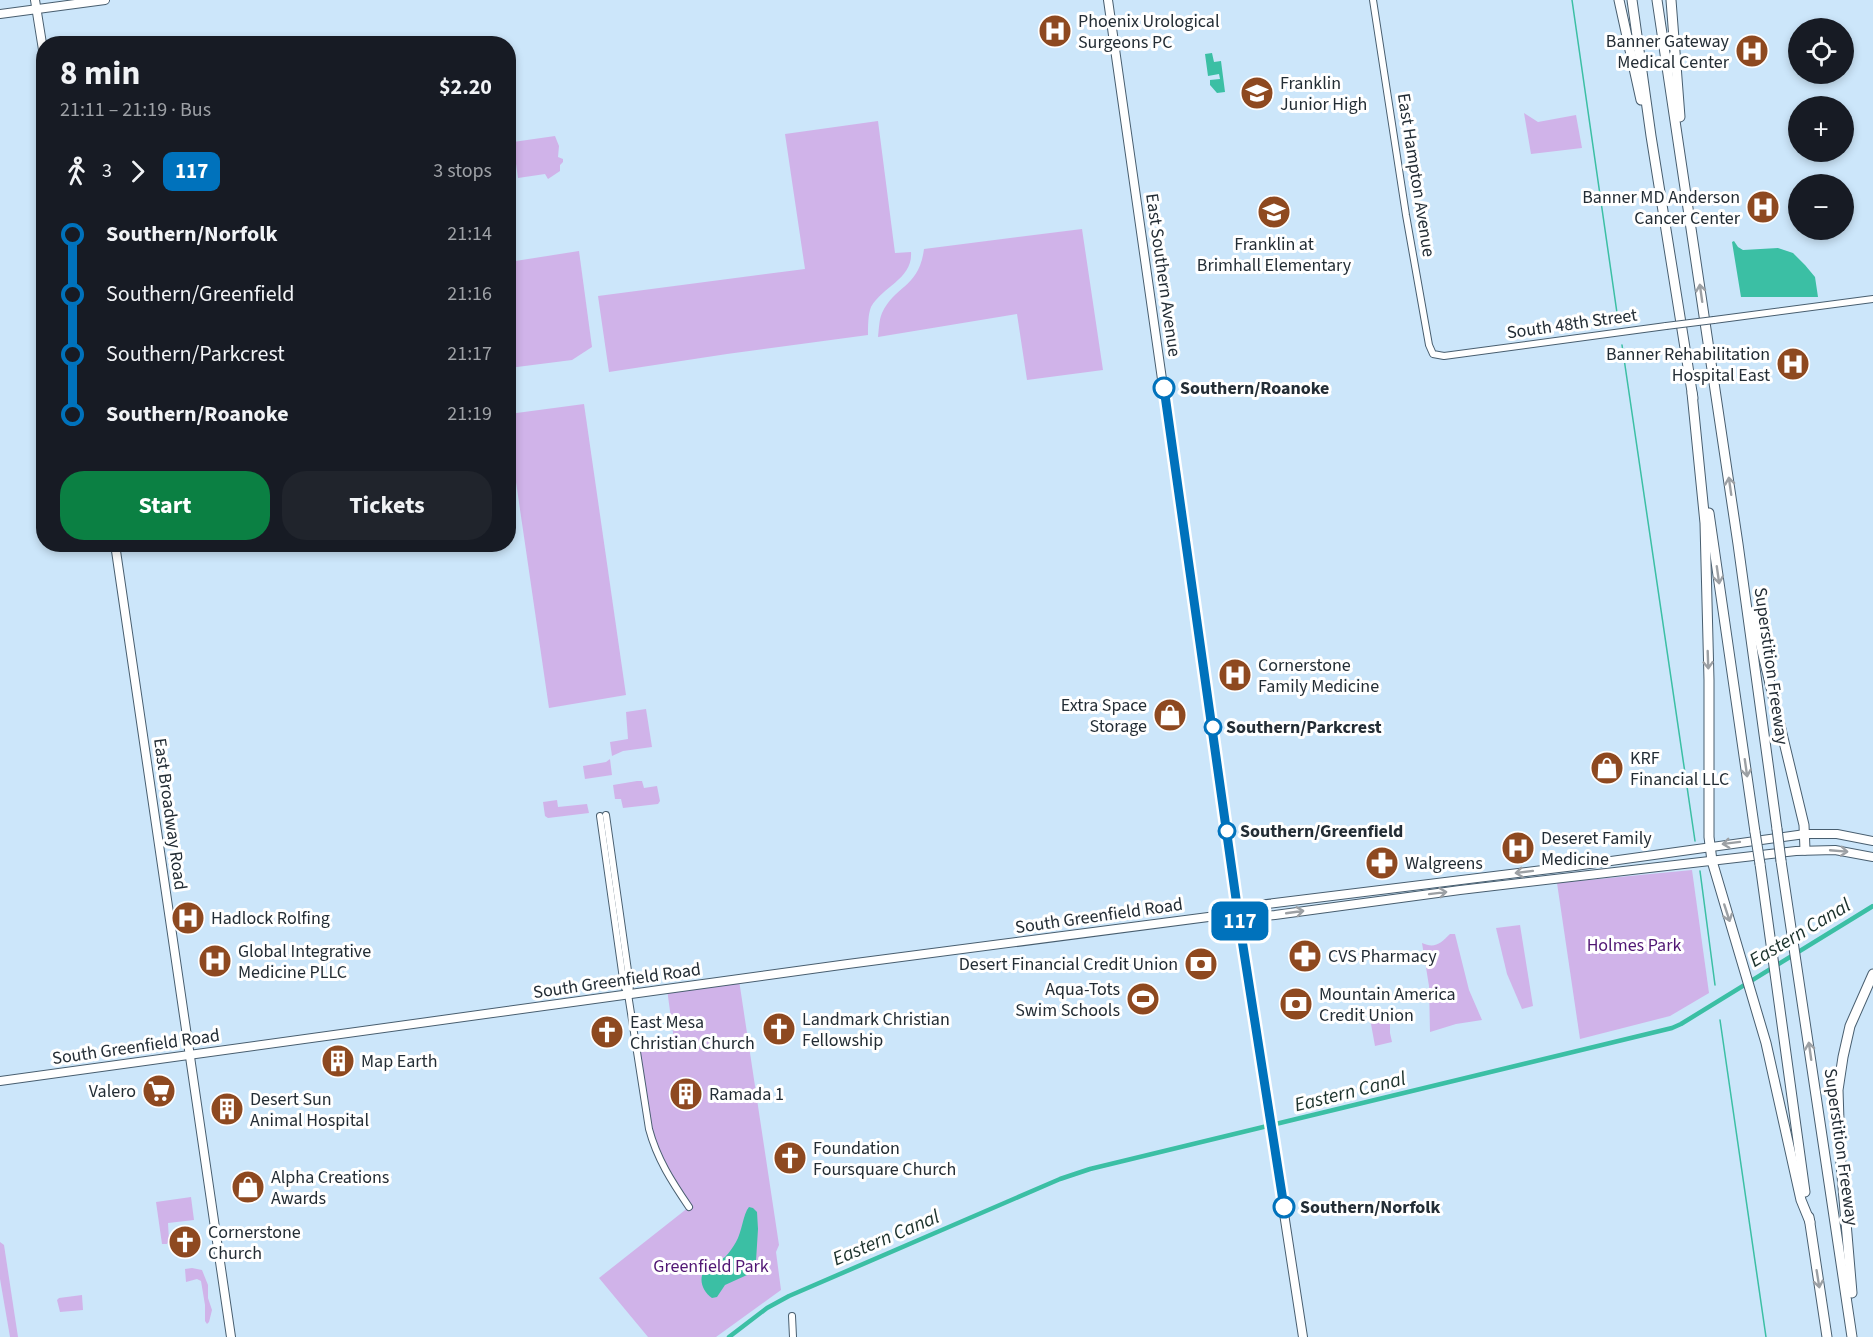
<!DOCTYPE html>
<meta charset="utf-8">
<style>
:root{--surface:#171b24;--page:#20242c;--text:#f1f3f6;--muted:#9ea1a6;--accent:#0b8043}
body{margin:0;font-family:"Source Sans 3",sans-serif;background:var(--page);color:var(--text);height:100vh;display:flex;flex-direction:column;font-size:22px;white-space:nowrap}
*{box-sizing:border-box;margin:0}
p{font-size:20px;color:var(--muted)}
.icon{flex:none;width:33px;height:33px;fill:none;stroke:currentColor;stroke-width:2;stroke-linecap:round;stroke-linejoin:round}
.map{position:relative;flex:1;overflow:hidden}
.drawer{position:absolute;left:36px;top:36px;width:480px;height:516px;display:flex;flex-direction:column;background:var(--surface);border-radius:24px;box-shadow:0 3px 9px #0003}
.drawer>*{flex:none}
.badge{padding:0 12px;border-radius:9px;font-size:21px;line-height:39px}
.buttons{position:absolute;left:1788px;top:18px;display:grid;gap:12px}
.buttons a{display:grid;place-items:center;width:66px;height:66px;border-radius:50%;background:var(--surface);box-shadow:0 3px 9px #0003;font-size:30px}
.map>.badge{position:absolute;translate:-50% -50%;box-shadow:0 0 0 3px #fff}
.legs{display:flex;align-items:center;gap:9px;height:66px;padding:0 24px;font-size:20px}
.legs p{margin-inline-start:auto}
.headline{display:flex;align-items:center;justify-content:space-between;height:102px;padding:0 24px}
h1{font-size:33px;font-weight:700;line-height:45px}
.button{display:flex;gap:12px;margin-top:auto;padding:12px 24px}
.button a{flex:1;height:69px;border-radius:24px;background:var(--accent);color:#fff;font-size:24px;font-weight:700;line-height:69px;text-align:center}
.button a+a{background:var(--page);color:var(--text)}
ul{padding:0 24px;list-style:none}
li{display:flex;align-items:center;gap:21px;height:60px;font-size:22px}
li i{display:grid;place-items:center;width:9px;height:100%;margin:0 8px;background:currentColor}
li i::after{content:'';width:15px;height:15px;margin:-8px;border:4px solid;border-radius:50%;background:var(--surface)}
li p{margin-inline-start:auto}
li:first-child i{background:linear-gradient(#0000 50%,currentColor 0)}
li:last-child i{background:linear-gradient(currentColor 50%,#0000 0)}
.map>svg:first-child{display:block}
.green{fill:#d0b3e9}
.water{fill:#3bbfa4}
.lines{fill:none;stroke-linecap:round;stroke-linejoin:round}
.stream{stroke:#3bbfa4;stroke-width:1.5}
.canal{stroke:#3bbfa4;stroke-width:4.5}
.minor-casing{stroke:#485e6f;stroke-width:8}
.major-casing{stroke:#485e6f;stroke-width:10}
.highway-casing{stroke:#485e6f;stroke-width:11}
.minor{stroke:#fff;stroke-width:6}
.major{stroke:#fff;stroke-width:8}
.highway{stroke:#fff;stroke-width:9}
.minor-bridge-casing{stroke:#485e6f;stroke-width:8;stroke-linecap:butt}
.highway-bridge-casing{stroke:#485e6f;stroke-width:11;stroke-linecap:butt}
.minor-bridge{stroke:#fff;stroke-width:6}
.highway-bridge{stroke:#fff;stroke-width:9}
.oneway{stroke:#9ca0a4}
.line-1-casing{stroke:#fff;stroke-width:14}
.line-1{stroke:#0072bc;stroke-width:9}
.stop-1-dot{fill:#fff;stroke:#0072bc;stroke-width:3}
.labels{text-anchor:middle;dominant-baseline:central;stroke-width:6;stroke-linejoin:round;paint-order:stroke}
.poi-label{font-size:18px;fill:#232d35;stroke:#fff;text-anchor:start}
.street-label{font-size:18px;fill:#232d35;stroke:#fff}
.stop-label{font-size:18px;font-weight:bold;fill:#232d35;stroke:#fff;text-anchor:start}
.park-label{font-size:18px;fill:#501673;stroke:#fff}
.water-label{font-size:20px;font-style:italic;fill:#1c322c;stroke:#fff}
</style>
<div class="map">
<svg width="1873" height="1337" viewBox="0 0 1873 1337">
<rect width="100%" height="100%" fill="#cce6fa"/>
<!-- green -->
<g class="green">
<polygon points="1524,113 1538,122 1576,115 1582,148 1531,154"/>
<path d="M878,121l17,132 16,-1c2,27 -28,34 -40,55 -3,7 -3,20 -3,28l-141,19 -118,18 -11,-76 207,-27 -20,-135z"/>
<polygon points="555,136 559,146 558,157 563,159 563,162 560,165 560,171 548,179 545,174 518,178 513,142"/>
<path d="M1082,229l21,141 -76,10 -10,-66 -139,23c1,-8 1,-17 4,-24 13,-28 37,-25 42,-64z"/>
<polygon points="579,251 592,347 572,360 509,368 509,262"/>
<polygon points="584,404 626,695 549,708 509,434 509,414"/>
<polygon points="646,709 652,747 623,751 612,756 610,742 628,739 626,712"/>
<polygon points="610,759 612,775 585,779 583,766 606,762"/>
<polygon points="637,781 642,781 644,788 657,786 660,801 658,804 623,808 621,799 615,799 613,785"/>
<polygon points="557,800 558,807 587,804 589,813 548,818 545,816 543,802"/>
<polygon points="1692,870 1709,993 1670,1016 1580,1039 1557,883"/>
<polygon points="1520,925 1533,1006 1522,1009 1507,974 1496,928"/>
<path d="M1450,934h5l14,56 13,30 -26,4 -26,8 -1,-46 -7,-43c13,6 19,0 28,-9z"/>
<polygon points="739,980 779,1245 776,1252 781,1290 716,1337 648,1337 599,1278 689,1207 654,1147 636,1046 674,1040 667,989"/>
<polygon points="1390,1010 1390,1033 1392,1042 1375,1046 1369,1013"/>
<polygon points="191,1197 194,1220 168,1223 169,1240 167,1244 162,1244 156,1202"/>
<polygon points="0,1242 4,1245 18,1337 10,1337 0,1279"/>
<polygon points="192,1268 202,1270 208,1285 208,1298 212,1310 209,1322 207,1324 205,1321 205,1305 201,1281 197,1279 186,1282 185,1269"/>
<polygon points="82,1295 83,1310 60,1312 57,1300 59,1298"/>
</g>
<!-- water -->
<g class="water">
<polygon points="1212,53 1214,62 1221,61 1225,92 1217,93 1210,85 1210,80 1220,79 1219,74 1208,76 1205,54"/>
<polygon points="1734,241 1738,247 1743,250 1778,248 1793,253 1805,265 1815,277 1818,297 1741,297 1732,242"/>
<path d="M749,1207l4,1 4,4 1,17 -2,32 -9,14 -22,10 -8,12 -5,1c-11,-8 -15,-22 -4,-32 5,-4 12,-5 17,-9 4,-4 8,-10 11,-15 6,-10 7,-28 13,-35z"/>
</g>
<g class="lines">
<!-- stream -->
<g class="stream">
<polyline points="1572,0 1618,320"/>
<polyline points="1622,345 1695,841"/>
<polyline points="1700,871 1715,985"/>
<polyline points="1720,1020 1766,1337"/>
</g>
<!-- canal -->
<polyline class="canal" points="729,1337 767,1308 789,1296 1060,1179 1090,1169 1672,1028 1681,1024 1873,906"/>
<!-- minor casing -->
<g class="minor-casing">
<g id="minor">
<polyline points="1373,0 1406,215 1429,345 1433,354 1444,356 1666,326"/>
<polyline points="1714,320 1873,299"/>
<polyline points="606,815 630,985 629,994"/>
<path d="M600,816l24,170 4,8 21,135c8,30 23,53 40,78"/>
<polyline points="792,1316 793,1337"/>
</g>
</g>
<!-- major casing -->
<g class="major-casing">
<g id="major">
<polyline points="35,0 44,56"/>
<polyline points="1108,0 1240,927 1303,1337"/>
<polyline points="0,14 105,0"/>
<polyline points="115,544 231,1337"/>
<polyline points="1239,913 1251,906 1575,866 1805,834 1837,834 1873,841"/>
<polyline points="0,1081 848,964 1239,913 1254,917 1275,915 1460,890 1796,851 1835,850 1873,857"/>
</g>
</g>
<!-- highway casing -->
<g class="highway-casing">
<g id="highway">
<polyline points="1619,0 1641,100"/>
<polyline points="1632,0 1651,136 1693,398"/>
<polyline points="1657,0 1738,544 1777,829"/>
<polyline points="1671,0 1680,117"/>
<polyline points="1692,393 1705,523 1709,680 1709,837 1712,861 1766,1043 1801,1200 1810,1222"/>
<polyline points="1709,513 1755,832"/>
<polyline points="1753,613 1804,825 1805,850"/>
<polyline points="1781,861 1852,1337"/>
<polyline points="1760,864 1805,1192"/>
<polyline points="1809,1217 1827,1337"/>
<polyline points="1852,1293 1840,1152 1838,1090 1843,1057 1850,1026 1873,974"/>
</g>
</g>
<!-- minor -->
<use href="#minor" class="minor"/>
<!-- major -->
<use href="#major" class="major"/>
<!-- highway -->
<use href="#highway" class="highway"/>
<!-- minor-bridge casing -->
<g class="minor-bridge-casing">
<polyline id="minor-bridge" points="1666,326 1714,320"/>
</g>
<!-- highway-bridge casing -->
<g class="highway-bridge-casing">
<g id="highway-bridge">
<polyline points="1777,829 1781,861"/>
<polyline points="1755,832 1760,864"/>
</g>
</g>
<!-- minor-bridge -->
<use href="#minor-bridge" class="minor-bridge"/>
<!-- highway-bridge -->
<use href="#highway-bridge" class="highway-bridge"/>
</g>
<!-- one-way arrows -->
<defs><path id="oneway-shaft" d="M-6 0H5M1.5-3L5.5 0L1.5 3" fill="none" stroke-width="1.6" stroke-linecap="round" stroke-linejoin="round" transform="scale(1.5)"/></defs>
<g class="oneway">
<use href="#oneway-shaft" transform="translate(1701 293) rotate(-98)"/>
<use href="#oneway-shaft" transform="translate(1730 486) rotate(-98)"/>
<use href="#oneway-shaft" transform="translate(1718 575) rotate(82)"/>
<use href="#oneway-shaft" transform="translate(1708 660) rotate(88)"/>
<use href="#oneway-shaft" transform="translate(1746 768) rotate(82)"/>
<use href="#oneway-shaft" transform="translate(1731 843) rotate(173)"/>
<use href="#oneway-shaft" transform="translate(1839 851) rotate(5)"/>
<use href="#oneway-shaft" transform="translate(1524 872) rotate(173)"/>
<use href="#oneway-shaft" transform="translate(1438 893) rotate(-7)"/>
<use href="#oneway-shaft" transform="translate(1295 912) rotate(-8)"/>
<use href="#oneway-shaft" transform="translate(1727 913) rotate(72)"/>
<use href="#oneway-shaft" transform="translate(1810 1051) rotate(-98)"/>
<use href="#oneway-shaft" transform="translate(1818 1279) rotate(81)"/>
</g>
<g class="lines">
<!-- line-1 casing -->
<g class="line-1-casing">
<polyline id="line-1" points="1164,388 1240,927 1284,1207"/>
</g>
<!-- line-1 -->
<use href="#line-1" class="line-1"/>
</g>
<!-- icons -->
<defs>
<g id="hospital-disc" transform="scale(1.725)"><circle r="9.5" fill="#8e4920" stroke="#fff"/><path d="M-5-5h3v3.5h4V-5h3V5h-3V1.5h-4V5h-3Z" fill="#fff"/></g>
<g id="school-disc" transform="scale(1.725)"><circle r="9.5" fill="#8e4920" stroke="#fff"/><path d="M0-5L7-2L0 1L-7-2ZM-4 1L0 2.5L4 1V4Q0 6-4 4Z" fill="#fff"/></g>
<g id="shop-disc" transform="scale(1.725)"><circle r="9.5" fill="#8e4920" stroke="#fff"/><path d="M-5-2.5h2.3a2.7 3.5 0 0 1 5.4 0H5L5.5 6h-11ZM-1.5-2.5h3a1.5 2.3 0 0 0-3 0Z" fill="#fff"/></g>
<g id="pharmacy-disc" transform="scale(1.725)"><circle r="9.5" fill="#8e4920" stroke="#fff"/><path d="M-2-6h4v4h4v4h-4v4h-4v-4h-4v-4h4Z" fill="#fff"/></g>
<g id="bank-disc" transform="scale(1.725)"><circle r="9.5" fill="#8e4920" stroke="#fff"/><path d="M-6-4H6V4H-6ZM0-2.3a2.3 2.3 0 1 0 0 4.6a2.3 2.3 0 1 0 0-4.6Z" fill="#fff"/></g>
<g id="stadium-disc" transform="scale(1.725)"><circle r="9.5" fill="#8e4920" stroke="#fff"/><path d="M0-5a6.5 5 0 1 0 0 10a6.5 5 0 1 0 0-10ZM-3.5-1.8h7v3.6h-7Z" fill="#fff"/></g>
<g id="church-disc" transform="scale(1.725)"><circle r="9.5" fill="#8e4920" stroke="#fff"/><path d="M-1.2-6h2.4v3.5h3.3v2.4h-3.3V6h-2.4V-.1h-3.3v-2.4h3.3Z" fill="#fff"/></g>
<g id="building-disc" transform="scale(1.725)"><circle r="9.5" fill="#8e4920" stroke="#fff"/><path d="M-4-6H4V6H1V3H-1V6H-4ZM-2.5-4.3h1.7v1.8h-1.7ZM.8-4.3h1.7v1.8H.8ZM-2.5-1h1.7V.8h-1.7ZM.8-1h1.7V.8H.8Z" fill="#fff"/></g>
<g id="supermarket-disc" transform="scale(1.725)"><circle r="9.5" fill="#8e4920" stroke="#fff"/><path d="M-6-5.5h2.5l.6 2H6L4.5 2H-2.5L-4.4-4H-6ZM-1.5 3.2a1.3 1.3 0 1 0 .1 0ZM3 3.2a1.3 1.3 0 1 0 .1 0Z" fill="#fff"/></g>
</defs>
<g fill-rule="evenodd">
<use href="#hospital-disc" x="1055" y="31"/>
<use href="#hospital-disc" x="1752" y="51"/>
<use href="#school-disc" x="1257" y="93"/>
<use href="#hospital-disc" x="1763" y="207"/>
<use href="#school-disc" x="1274" y="212"/>
<use href="#hospital-disc" x="1793" y="364"/>
<use href="#hospital-disc" x="1235" y="675"/>
<use href="#shop-disc" x="1170" y="715"/>
<use href="#shop-disc" x="1607" y="768"/>
<use href="#hospital-disc" x="1518" y="848"/>
<use href="#pharmacy-disc" x="1382" y="863"/>
<use href="#hospital-disc" x="188" y="918"/>
<use href="#pharmacy-disc" x="1305" y="956"/>
<use href="#hospital-disc" x="215" y="961"/>
<use href="#bank-disc" x="1201" y="964"/>
<use href="#stadium-disc" x="1143" y="999"/>
<use href="#bank-disc" x="1296" y="1004"/>
<use href="#church-disc" x="779" y="1029"/>
<use href="#church-disc" x="607" y="1032"/>
<use href="#building-disc" x="338" y="1061"/>
<use href="#supermarket-disc" x="159" y="1091"/>
<use href="#building-disc" x="686" y="1094"/>
<use href="#building-disc" x="227" y="1109"/>
<use href="#church-disc" x="790" y="1158"/>
<use href="#shop-disc" x="248" y="1187"/>
<use href="#church-disc" x="185" y="1242"/>
</g>
<!-- markers -->
<g class="stop-1-dot">
<circle cx="1164" cy="388" r="10"/>
<circle cx="1213" cy="727" r="8"/>
<circle cx="1227" cy="831" r="8"/>
<circle cx="1284" cy="1207" r="10"/>
</g>
<g class="labels">
<!-- poi labels -->
<g class="poi-label">
<text x="1078" y="21">Phoenix Urological<tspan x="1078" dy="21">Surgeons PC</tspan></text>
<text x="1729" y="41" text-anchor="end">Banner Gateway<tspan x="1729" dy="21">Medical Center</tspan></text>
<text x="1280" y="83">Franklin<tspan x="1280" dy="21">Junior High</tspan></text>
<text x="1740" y="197" text-anchor="end">Banner MD Anderson<tspan x="1740" dy="21">Cancer Center</tspan></text>
<text x="1274" y="244" text-anchor="middle">Franklin at<tspan x="1274" dy="21">Brimhall Elementary</tspan></text>
<text x="1770" y="354" text-anchor="end">Banner Rehabilitation<tspan x="1770" dy="21">Hospital East</tspan></text>
<text x="1258" y="665">Cornerstone<tspan x="1258" dy="21">Family Medicine</tspan></text>
<text x="1147" y="705" text-anchor="end">Extra Space<tspan x="1147" dy="21">Storage</tspan></text>
<text x="1630" y="758">KRF<tspan x="1630" dy="21">Financial LLC</tspan></text>
<text x="1541" y="838">Deseret Family<tspan x="1541" dy="21">Medicine</tspan></text>
<text x="1405" y="863">Walgreens</text>
<text x="211" y="918">Hadlock Rolfing</text>
<text x="238" y="951">Global Integrative<tspan x="238" dy="21">Medicine PLLC</tspan></text>
<text x="1328" y="956">CVS Pharmacy</text>
<text x="1178" y="964" text-anchor="end">Desert Financial Credit Union</text>
<text x="1120" y="989" text-anchor="end">Aqua-Tots<tspan x="1120" dy="21">Swim Schools</tspan></text>
<text x="1319" y="994">Mountain America<tspan x="1319" dy="21">Credit Union</tspan></text>
<text x="802" y="1019">Landmark Christian<tspan x="802" dy="21">Fellowship</tspan></text>
<text x="630" y="1022">East Mesa<tspan x="630" dy="21">Christian Church</tspan></text>
<text x="361" y="1061">Map Earth</text>
<text x="136" y="1091" text-anchor="end">Valero</text>
<text x="709" y="1094">Ramada 1</text>
<text x="250" y="1099">Desert Sun<tspan x="250" dy="21">Animal Hospital</tspan></text>
<text x="813" y="1148">Foundation<tspan x="813" dy="21">Foursquare Church</tspan></text>
<text x="271" y="1177">Alpha Creations<tspan x="271" dy="21">Awards</tspan></text>
<text x="208" y="1232">Cornerstone<tspan x="208" dy="21">Church</tspan></text>
</g>
<!-- street labels -->
<g class="street-label">
<text transform="translate(1416 175) rotate(81)">East Hampton Avenue</text>
<text transform="translate(1163 275) rotate(82)">East Southern Avenue</text>
<text transform="translate(1572 324) rotate(-8)">South 48th Street</text>
<text transform="translate(1771 666) rotate(82)">Superstition Freeway</text>
<text transform="translate(170 814) rotate(82)">East Broadway Road</text>
<text transform="translate(1099 916) rotate(-8)">South Greenfield Road</text>
<text transform="translate(617 981) rotate(-8)">South Greenfield Road</text>
<text transform="translate(136 1047) rotate(-8)">South Greenfield Road</text>
<text transform="translate(1841 1147) rotate(82)">Superstition Freeway</text>
</g>
<!-- stop labels -->
<g class="stop-label">
<text x="1180" y="388">Southern/Roanoke</text>
<text x="1226" y="727">Southern/Parkcrest</text>
<text x="1240" y="831">Southern/Greenfield</text>
<text x="1300" y="1207">Southern/Norfolk</text>
</g>
<!-- park labels -->
<g class="park-label">
<text x="1634" y="945">Holmes Park</text>
<text x="711" y="1266">Greenfield Park</text>
</g>
<!-- water labels -->
<g class="water-label">
<text transform="translate(1800 933) rotate(-31)">Eastern Canal</text>
<text transform="translate(1350 1092) rotate(-14)">Eastern Canal</text>
<text transform="translate(886 1238) rotate(-23)">Eastern Canal</text>
</g>
</g>
</svg>
<div class="buttons">
<a><svg class="icon" aria-label="locate" viewBox="0 0 24 24"><circle cx="12" cy="12" r="6"/><path d="M12 2v4M12 18v4M2 12h4M18 12h4"/></svg></a>
<a>+</a>
<a>−</a>
</div>
<b class="badge" style="left:1240px;top:921px;background:#0072bc;color:#fff">117</b>
<section class="drawer">
<div class="headline"><div><h1>8 min</h1><p>21:11 – 21:19 · Bus</p></div><b>$2.20</b></div>
<div class="legs"><svg class="icon" aria-label="walk" viewBox="0 0 24 24"><circle cx="13" cy="4" r="2"/><path d="M13 8l-2 6 4 7M11 14l-3 7M7 12l3-4h3l4 4"/></svg>3<svg class="icon" aria-label="forward" viewBox="0 0 24 24"><path d="M9 5l7 7-7 7"/></svg><b class="badge" style="background:#0072bc;color:#fff">117</b><p>3 stops</p></div>
<ul>
<li><i style="color:#0072bc"></i><b>Southern/Norfolk</b><p>21:14</p></li>
<li><i style="color:#0072bc"></i><span>Southern/Greenfield</span><p>21:16</p></li>
<li><i style="color:#0072bc"></i><span>Southern/Parkcrest</span><p>21:17</p></li>
<li><i style="color:#0072bc"></i><b>Southern/Roanoke</b><p>21:19</p></li>
</ul>
<div class="button"><a>Start</a><a>Tickets</a></div>
</section>
</div>
